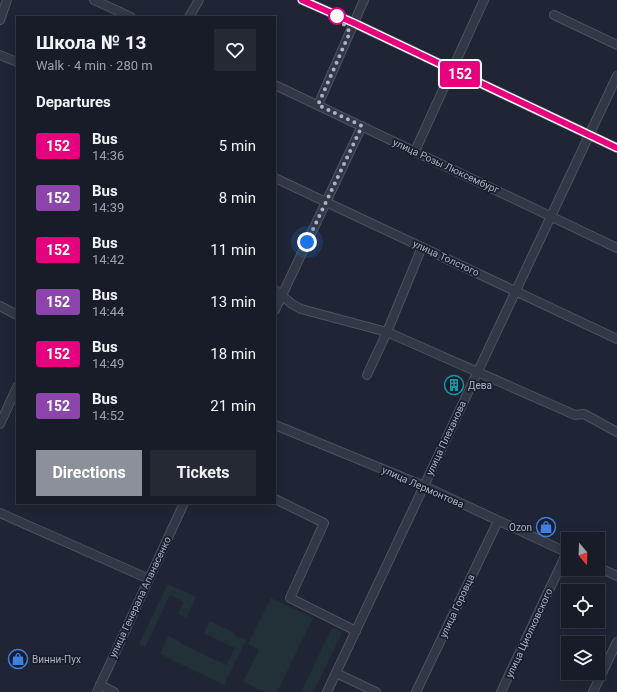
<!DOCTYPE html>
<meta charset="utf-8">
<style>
:root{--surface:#181c28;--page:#252934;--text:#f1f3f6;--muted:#9fa1a8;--line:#363a45;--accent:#8c9099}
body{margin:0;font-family:Roboto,sans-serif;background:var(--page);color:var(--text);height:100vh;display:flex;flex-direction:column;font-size:15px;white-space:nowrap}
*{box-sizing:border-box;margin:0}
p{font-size:13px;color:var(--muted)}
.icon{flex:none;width:22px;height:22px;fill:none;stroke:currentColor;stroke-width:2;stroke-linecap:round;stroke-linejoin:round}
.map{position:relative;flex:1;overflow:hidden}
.sheet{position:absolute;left:16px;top:16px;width:260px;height:488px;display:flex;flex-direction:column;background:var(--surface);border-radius:0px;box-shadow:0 2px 10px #0003,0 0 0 1px var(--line)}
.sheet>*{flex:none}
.badge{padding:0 8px;border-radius:3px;font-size:14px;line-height:26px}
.needle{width:26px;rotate:161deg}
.fabs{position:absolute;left:561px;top:532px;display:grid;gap:8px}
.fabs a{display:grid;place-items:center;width:44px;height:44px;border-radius:0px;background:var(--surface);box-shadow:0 2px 10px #0003,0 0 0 1px var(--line);font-size:20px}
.you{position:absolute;width:20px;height:20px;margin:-10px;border:3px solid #fff;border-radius:50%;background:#1a73e8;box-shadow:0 0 0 6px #1a73e833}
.map>.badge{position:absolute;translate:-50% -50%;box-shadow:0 0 0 2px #fff}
h2{padding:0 20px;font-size:15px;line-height:36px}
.round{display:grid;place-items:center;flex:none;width:42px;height:42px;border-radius:0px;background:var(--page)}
.head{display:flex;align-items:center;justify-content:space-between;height:68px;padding:0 20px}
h1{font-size:19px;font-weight:700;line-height:30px}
.button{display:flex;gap:8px;margin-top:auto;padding:8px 20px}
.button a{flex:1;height:46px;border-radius:0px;background:var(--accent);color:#fff;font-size:16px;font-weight:700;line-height:46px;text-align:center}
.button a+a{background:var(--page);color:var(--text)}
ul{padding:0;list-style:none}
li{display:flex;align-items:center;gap:12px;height:52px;padding:0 20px}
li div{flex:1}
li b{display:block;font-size:15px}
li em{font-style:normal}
li .badge{min-width:44px;font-weight:700;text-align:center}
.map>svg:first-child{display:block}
.green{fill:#223137}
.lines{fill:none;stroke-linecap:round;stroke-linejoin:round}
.minor-casing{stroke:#4e5262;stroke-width:10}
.minor{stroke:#333847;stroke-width:8}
.line-casing{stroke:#fff;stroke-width:9}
.line{stroke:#e6007e;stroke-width:6}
.walk{stroke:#adb2c4;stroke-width:4;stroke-dasharray:0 7.2}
.stop-dot{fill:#fff;stroke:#e6007e;stroke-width:2}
.labels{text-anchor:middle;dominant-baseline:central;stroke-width:3.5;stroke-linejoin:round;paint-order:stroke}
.street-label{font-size:10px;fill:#adb2c4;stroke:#191d2b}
.poi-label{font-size:10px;fill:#adb2c4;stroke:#191d2b;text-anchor:start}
</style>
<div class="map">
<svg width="617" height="692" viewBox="0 0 617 692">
<rect width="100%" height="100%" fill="#202536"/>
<!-- green -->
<g class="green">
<polygon points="168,584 196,597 186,618 178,614 184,602 170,595 145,647 139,644"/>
<polygon points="271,598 313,618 277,692 265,692 243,682 259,650 248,644"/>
<polygon points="210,621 234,633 234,635 246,640 224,685 160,654 168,636 181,642 180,643 226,665 235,648 204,633"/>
<polygon points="332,628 342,633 313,692 301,692"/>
</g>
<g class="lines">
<!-- minor casing -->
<g class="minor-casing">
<g id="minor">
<polyline points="94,0 131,17"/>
<polyline points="302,0 354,23 617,148"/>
<polyline points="554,15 617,45"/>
<polyline points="189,17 199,0"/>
<polyline points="0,20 7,0"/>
<polyline points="0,55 17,62"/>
<polyline points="275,85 617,248"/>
<polyline points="318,105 364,0"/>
<polyline points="415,151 484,0"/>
<polyline points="275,178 617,339"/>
<polyline points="275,290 292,304 301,309 387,332 575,415 584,414 617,432"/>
<polyline points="0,306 17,315"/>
<polyline points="275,310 362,126"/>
<polyline points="367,375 387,332 422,247"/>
<polyline points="0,424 17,387"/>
<polyline points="275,425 424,486 568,553"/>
<polyline points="275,499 324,523 290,598 356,631"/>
<polyline points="0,513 149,579"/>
<polyline points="598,567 617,576"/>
<polyline points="336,673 376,692"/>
<polyline points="100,685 114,692"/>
<polyline points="97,692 184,503"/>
<polyline points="327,692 617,76"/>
<polyline points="416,692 498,521"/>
<polyline points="501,692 567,552"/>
<polyline points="593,692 617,642"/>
</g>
</g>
<!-- minor -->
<use href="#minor" class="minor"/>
</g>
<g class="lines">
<!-- line casing -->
<g class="line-casing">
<polyline id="line" points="302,0 354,23 617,148"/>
</g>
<!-- line -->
<use href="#line" class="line"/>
<!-- walk -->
<polyline class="walk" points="307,242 362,126 318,105 350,32 337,16"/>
</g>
<!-- icons -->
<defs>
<g id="building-ring" transform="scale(1)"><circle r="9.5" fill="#191d2b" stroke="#0f9aa8" stroke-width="1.5"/><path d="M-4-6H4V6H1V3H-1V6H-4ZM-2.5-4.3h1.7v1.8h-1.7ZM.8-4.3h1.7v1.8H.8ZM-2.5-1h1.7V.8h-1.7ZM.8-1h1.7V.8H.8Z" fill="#0f9aa8"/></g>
<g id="shop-ring" transform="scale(1)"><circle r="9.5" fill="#191d2b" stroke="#3f7fe0" stroke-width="1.5"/><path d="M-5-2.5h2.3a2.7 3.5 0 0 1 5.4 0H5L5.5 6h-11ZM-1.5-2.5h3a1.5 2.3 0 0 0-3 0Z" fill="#3f7fe0"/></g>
</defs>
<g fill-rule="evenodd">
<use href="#building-ring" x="454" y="385"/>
<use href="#shop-ring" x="546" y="527"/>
<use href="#shop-ring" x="18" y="659"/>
</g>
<!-- markers -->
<circle class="stop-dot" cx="337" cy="16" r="8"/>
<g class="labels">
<!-- street labels -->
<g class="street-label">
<text transform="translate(446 166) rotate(25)">улица Розы Люксембург</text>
<text transform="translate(446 258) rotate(25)">улица Толстого</text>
<text transform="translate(446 438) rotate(-65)">улица Плеханова</text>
<text transform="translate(423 487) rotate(24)">улица Лермонтова</text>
<text transform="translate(140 597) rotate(-65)">улица Генерала Апанасенко</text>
<text transform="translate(457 606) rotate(-65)">улица Горовца</text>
<text transform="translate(529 633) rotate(-65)">улица Циолковского</text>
</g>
<!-- poi labels -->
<g class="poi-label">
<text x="468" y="385">Дева</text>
<text x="532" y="527" text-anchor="end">Ozon</text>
<text x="32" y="659">Винни-Пух</text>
</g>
</g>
</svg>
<div class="fabs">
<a><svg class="needle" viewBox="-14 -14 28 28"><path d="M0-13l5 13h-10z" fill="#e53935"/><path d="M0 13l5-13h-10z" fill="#9fa1a8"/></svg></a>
<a><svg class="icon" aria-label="locate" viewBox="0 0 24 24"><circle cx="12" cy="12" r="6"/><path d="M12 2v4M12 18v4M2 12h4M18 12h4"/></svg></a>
<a><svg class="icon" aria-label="layers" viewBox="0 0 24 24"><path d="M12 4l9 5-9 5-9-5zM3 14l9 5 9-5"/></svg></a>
</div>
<div class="you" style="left:307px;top:242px"></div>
<b class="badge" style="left:460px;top:74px;background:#e6007e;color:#fff">152</b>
<section class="sheet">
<div class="head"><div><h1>Школа № 13</h1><p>Walk · 4 min · 280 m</p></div><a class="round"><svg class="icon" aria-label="heart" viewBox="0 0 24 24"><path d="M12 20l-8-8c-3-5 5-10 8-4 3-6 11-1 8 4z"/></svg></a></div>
<h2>Departures</h2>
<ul>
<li><span class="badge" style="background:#e6007e;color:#fff">152</span><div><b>Bus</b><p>14:36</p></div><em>5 min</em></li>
<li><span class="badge" style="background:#8e44ad;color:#fff">152</span><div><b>Bus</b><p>14:39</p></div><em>8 min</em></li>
<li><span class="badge" style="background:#e6007e;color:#fff">152</span><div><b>Bus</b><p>14:42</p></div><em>11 min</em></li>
<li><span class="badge" style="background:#8e44ad;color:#fff">152</span><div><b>Bus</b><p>14:44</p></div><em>13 min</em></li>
<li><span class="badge" style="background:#e6007e;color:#fff">152</span><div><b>Bus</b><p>14:49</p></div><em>18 min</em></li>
<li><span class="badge" style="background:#8e44ad;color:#fff">152</span><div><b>Bus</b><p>14:52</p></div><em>21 min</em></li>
</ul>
<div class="button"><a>Directions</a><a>Tickets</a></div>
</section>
</div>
